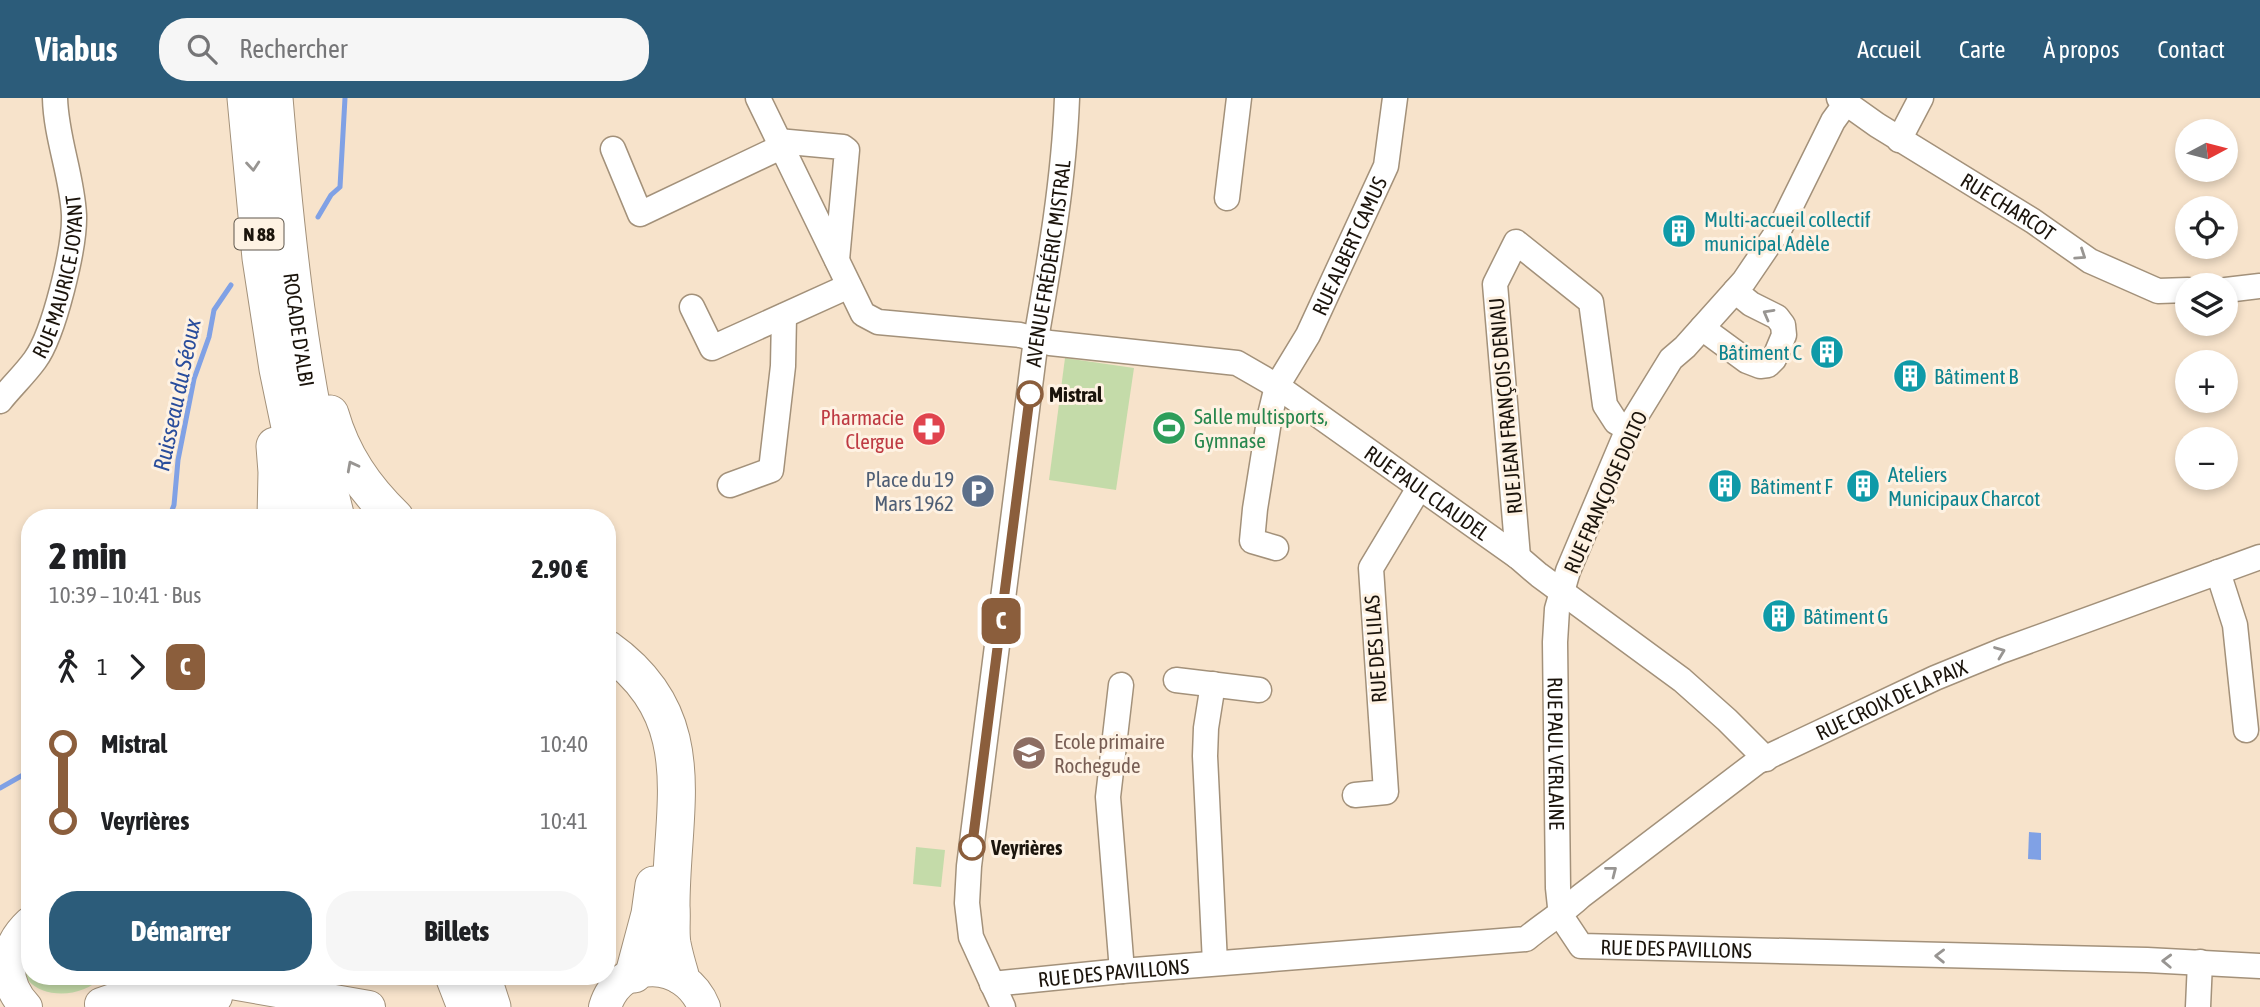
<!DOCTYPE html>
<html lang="fr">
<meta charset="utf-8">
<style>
:root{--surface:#fff;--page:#f6f6f6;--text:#202124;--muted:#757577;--accent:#2c5c7a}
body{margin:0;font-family:"Asap Condensed",sans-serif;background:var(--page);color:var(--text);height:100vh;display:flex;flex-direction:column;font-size:26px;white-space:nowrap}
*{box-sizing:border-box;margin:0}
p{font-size:23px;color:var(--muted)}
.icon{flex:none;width:38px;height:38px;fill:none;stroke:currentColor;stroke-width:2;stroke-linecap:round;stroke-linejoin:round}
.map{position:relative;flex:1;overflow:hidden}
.sheet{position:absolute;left:21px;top:411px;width:595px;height:476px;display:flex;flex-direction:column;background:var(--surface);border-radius:28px;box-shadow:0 4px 10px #0003}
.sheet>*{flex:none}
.badge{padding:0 14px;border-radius:10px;font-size:24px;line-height:46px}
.needle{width:46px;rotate:83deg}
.fabs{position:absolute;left:2175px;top:21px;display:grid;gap:14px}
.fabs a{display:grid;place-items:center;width:63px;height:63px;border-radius:50%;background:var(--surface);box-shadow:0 4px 10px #0003;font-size:35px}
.map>.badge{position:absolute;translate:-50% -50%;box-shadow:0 0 0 4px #fff}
.legs{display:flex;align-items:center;gap:10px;height:77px;padding:0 28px;font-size:23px}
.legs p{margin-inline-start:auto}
.overview{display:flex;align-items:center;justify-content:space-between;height:119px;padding:0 28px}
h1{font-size:38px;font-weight:800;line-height:52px}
.button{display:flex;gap:14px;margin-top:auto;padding:14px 28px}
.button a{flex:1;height:80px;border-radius:28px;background:var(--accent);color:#fff;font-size:28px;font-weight:800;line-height:80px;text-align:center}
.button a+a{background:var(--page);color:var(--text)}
ul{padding:0 28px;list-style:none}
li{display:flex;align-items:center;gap:24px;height:77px;font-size:26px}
li i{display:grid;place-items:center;width:10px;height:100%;margin:0 9px;background:currentColor}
li i::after{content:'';width:18px;height:18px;margin:-9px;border:5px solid;border-radius:50%;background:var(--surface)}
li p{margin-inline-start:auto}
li:first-child i{background:linear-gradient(#0000 50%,currentColor 0)}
li:last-child i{background:linear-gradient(currentColor 50%,#0000 0)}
header{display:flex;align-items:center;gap:42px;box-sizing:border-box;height:98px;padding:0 35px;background:var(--accent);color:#fff}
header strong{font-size:33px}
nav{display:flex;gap:38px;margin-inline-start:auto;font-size:24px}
.search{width:490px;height:63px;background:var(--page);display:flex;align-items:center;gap:18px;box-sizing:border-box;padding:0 24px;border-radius:28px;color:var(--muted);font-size:26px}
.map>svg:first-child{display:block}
.green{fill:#c4dba9}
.water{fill:#80a1e5}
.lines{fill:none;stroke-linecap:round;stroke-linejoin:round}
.stream{stroke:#80a1e5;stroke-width:5}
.minor-casing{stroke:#a3917a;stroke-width:27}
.major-casing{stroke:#a3917a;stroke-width:34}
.highway-casing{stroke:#a3917a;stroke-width:39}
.minor{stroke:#fff;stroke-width:24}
.major{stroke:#fff;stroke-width:32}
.highway{stroke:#fff;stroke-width:37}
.oneway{stroke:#989592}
.line-1-casing{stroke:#fff;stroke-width:16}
.line-1{stroke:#8b5e3c;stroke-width:10}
.stop-1-dot{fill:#fff;stroke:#8b5e3c;stroke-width:3.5}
.labels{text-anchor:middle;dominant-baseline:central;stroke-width:6;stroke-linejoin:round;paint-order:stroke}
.shield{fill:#fef2e3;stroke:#5f574c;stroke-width:2}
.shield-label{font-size:19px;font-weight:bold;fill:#1b140c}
.street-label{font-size:21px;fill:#1b140c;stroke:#fef2e3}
.culture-label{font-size:21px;fill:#0d838f;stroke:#fef2e3;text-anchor:start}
.stop-label{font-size:21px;font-weight:bold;fill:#1b140c;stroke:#fef2e3;text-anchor:start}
.leisure-label{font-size:21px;fill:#27864d;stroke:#fef2e3;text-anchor:start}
.health-label{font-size:21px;fill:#be3a42;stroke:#fef2e3;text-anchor:end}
.service-label{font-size:21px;fill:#4e5e75;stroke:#fef2e3;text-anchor:end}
.education-label{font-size:21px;fill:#785e54;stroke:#fef2e3;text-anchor:start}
.water-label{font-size:23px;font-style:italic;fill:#294d9c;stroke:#fef2e3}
</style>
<header>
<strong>Viabus</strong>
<div class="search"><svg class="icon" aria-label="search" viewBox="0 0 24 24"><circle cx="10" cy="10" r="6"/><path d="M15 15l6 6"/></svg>Rechercher</div>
<nav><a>Accueil</a><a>Carte</a><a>À propos</a><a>Contact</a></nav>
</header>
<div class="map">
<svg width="2260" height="909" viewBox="0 0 2260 909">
<rect width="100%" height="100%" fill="#f7e3cb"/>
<!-- green -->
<g class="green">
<polygon points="1065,260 1134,270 1116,392 1049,382"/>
<polygon points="916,749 945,752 941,789 913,786"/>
<path d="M30,845v33l71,1c-24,30 -101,19 -71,-34z"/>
</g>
<!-- water -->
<polygon class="water" points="2029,734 2041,735 2041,762 2028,761"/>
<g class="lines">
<!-- stream -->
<g class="stream">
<polyline points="318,119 331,97 340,89 345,0"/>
<polyline points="169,420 174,407 178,362 194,281 209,239 214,212 231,187"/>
<polyline points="0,690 30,673"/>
</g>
<!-- minor casing -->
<g class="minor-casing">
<g id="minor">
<path id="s1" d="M758,0l105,216 15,8 142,13 30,8 187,20 40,23 241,171 21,18 143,105 45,40 39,39"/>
<path id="s2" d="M1839,0l38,27 156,96 57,40 68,30 30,-1"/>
<path id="s3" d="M1846,5l-13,18 -53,107 -36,53 -59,66 -14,12 -43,70 -60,142 -11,38 -2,33 3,246 3,28 20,30 566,14 113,6"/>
<polyline points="1899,42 1921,0"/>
<polyline points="778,43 843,49 847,52 837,162"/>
<polyline points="613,51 640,116 781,49"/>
<polyline points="1227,100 1239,0"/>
<polyline points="2226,192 2260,188"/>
<polyline points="692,209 712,250 849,188"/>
<polyline points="1702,230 1747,263 1760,268 1768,267 1774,261 1784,237 1783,227 1777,219 1751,206 1735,193"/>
<path id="s4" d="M0,303c11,-14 25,-27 35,-41 19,-26 40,-113 39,-145 -2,-40 -18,-77 -19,-117"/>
<polyline points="730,387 771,372 783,268 784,218"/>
<path id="s5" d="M1276,450l-24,-7 3,-32 15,-94 7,-29 31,-51 78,-169 9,-68"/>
<polyline points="1518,459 1495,186 1516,144 1591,204 1605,307 1616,324 1628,331"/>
<polyline points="2218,474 2235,527 2246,632"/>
<polyline points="1176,582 1259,592"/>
<polyline points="1213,586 1206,630 1205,658 1215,865"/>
<polyline points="1121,587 1108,699 1122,873"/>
<polyline points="1355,697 1386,694 1371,470 1419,390"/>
<path id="s6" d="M992,886l130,-13 404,-32c19,-16 37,-26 55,-43l176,-134 178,-84 66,-27 259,-94"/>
<path id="s7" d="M1003,909l-32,-70 -4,-34 2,-37 67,-527c14,-80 28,-160 31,-241"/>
<polyline points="2198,909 2200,864"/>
</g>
</g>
<!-- major casing -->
<g class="major-casing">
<g id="major">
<polyline points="191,878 369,909"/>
<path d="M101,906c44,-16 69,-15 115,-7"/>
<path d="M26,909c-25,-26 -22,-60 4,-84"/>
<path d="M605,909c15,-50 80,-48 99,0"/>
</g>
</g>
<!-- highway casing -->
<g class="highway-casing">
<g id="highway">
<polyline points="246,0 261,160 278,271 309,420"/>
<path id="s8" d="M274,0c12,142 26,282 62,420"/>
<path d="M330,316c12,42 34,74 65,104"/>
<polyline points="275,348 277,374 276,420"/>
<path d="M607,551c97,69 64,157 64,257 1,12 -1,26 1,38 2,10 5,21 8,31"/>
<polyline points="634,876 650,816 654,787"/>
<polyline points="454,878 466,909"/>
<polyline points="482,878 492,909"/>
</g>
</g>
<!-- minor -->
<use href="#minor" class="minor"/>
<!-- major -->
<use href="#major" class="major"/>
<!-- highway -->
<use href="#highway" class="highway"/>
</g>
<!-- one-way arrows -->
<defs><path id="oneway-chevron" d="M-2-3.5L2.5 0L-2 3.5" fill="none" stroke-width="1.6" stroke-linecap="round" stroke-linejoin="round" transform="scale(1.75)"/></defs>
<g class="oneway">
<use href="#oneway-chevron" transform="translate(253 68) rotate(85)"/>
<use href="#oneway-chevron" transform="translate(2081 157) rotate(34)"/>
<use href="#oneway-chevron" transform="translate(1768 216) rotate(-151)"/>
<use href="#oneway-chevron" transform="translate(352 368) rotate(-118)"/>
<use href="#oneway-chevron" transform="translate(2000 554) rotate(-21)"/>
<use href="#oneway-chevron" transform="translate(1612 773) rotate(-38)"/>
<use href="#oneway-chevron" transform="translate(1940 858) rotate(-179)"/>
<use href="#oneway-chevron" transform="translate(2167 863) rotate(-178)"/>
</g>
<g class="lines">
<!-- line-1 casing -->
<g class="line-1-casing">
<polyline id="line-1" points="972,749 1030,296"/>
</g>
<!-- line-1 -->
<use href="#line-1" class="line-1"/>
</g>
<!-- icons -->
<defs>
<g id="building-disc" transform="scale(1.75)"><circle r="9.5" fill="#0f9aa8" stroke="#fef2e3"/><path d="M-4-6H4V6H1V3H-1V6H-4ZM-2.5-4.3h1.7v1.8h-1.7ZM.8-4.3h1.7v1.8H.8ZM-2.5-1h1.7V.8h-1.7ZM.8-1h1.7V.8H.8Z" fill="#fff"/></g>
<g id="stadium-disc" transform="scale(1.75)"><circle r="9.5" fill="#2e9e5b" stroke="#fef2e3"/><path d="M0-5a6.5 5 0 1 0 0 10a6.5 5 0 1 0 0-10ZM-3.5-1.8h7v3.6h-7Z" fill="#fff"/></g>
<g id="pharmacy-disc" transform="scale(1.75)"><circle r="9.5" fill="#e0444e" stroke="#fef2e3"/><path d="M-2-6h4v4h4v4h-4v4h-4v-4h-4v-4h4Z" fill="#fff"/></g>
<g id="parking-disc" transform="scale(1.75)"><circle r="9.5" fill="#5c6f8a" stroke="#fef2e3"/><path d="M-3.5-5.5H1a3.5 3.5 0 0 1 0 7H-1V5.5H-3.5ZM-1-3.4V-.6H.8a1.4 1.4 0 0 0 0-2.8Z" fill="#fff"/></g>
<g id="school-disc" transform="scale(1.75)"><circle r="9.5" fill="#8d6e63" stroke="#fef2e3"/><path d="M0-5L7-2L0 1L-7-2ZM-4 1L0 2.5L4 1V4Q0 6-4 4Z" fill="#fff"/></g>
</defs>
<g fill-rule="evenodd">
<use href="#building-disc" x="1679" y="133"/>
<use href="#building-disc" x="1827" y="254"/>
<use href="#building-disc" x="1910" y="278"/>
<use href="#stadium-disc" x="1169" y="330"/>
<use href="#pharmacy-disc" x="929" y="331"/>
<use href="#building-disc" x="1725" y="388"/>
<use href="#building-disc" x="1863" y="388"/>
<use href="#parking-disc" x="978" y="393"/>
<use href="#building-disc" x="1779" y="518"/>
<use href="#school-disc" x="1029" y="655"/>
</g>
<!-- markers -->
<g class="stop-1-dot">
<circle cx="1030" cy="296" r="12"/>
<circle cx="972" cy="749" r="12"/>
</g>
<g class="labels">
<!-- shield labels -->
<rect class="shield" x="234.5" y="120.5" width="49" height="31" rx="5"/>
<g class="shield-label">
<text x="259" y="136">N 88</text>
</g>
<!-- street labels -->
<g class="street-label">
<text stroke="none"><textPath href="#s2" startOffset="201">RUE CHARCOT</textPath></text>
<text stroke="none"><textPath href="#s5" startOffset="340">RUE ALBERT CAMUS</textPath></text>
<text stroke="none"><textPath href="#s7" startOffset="756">AVENUE FRÉDÉRIC MISTRAL</textPath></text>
<text stroke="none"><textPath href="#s4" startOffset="142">RUE MAURICE JOYANT</textPath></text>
<text stroke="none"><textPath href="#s8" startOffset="233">ROCADE D'ALBI</textPath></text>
<text transform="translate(1505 308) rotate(-95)">RUE JEAN FRANÇOIS DENIAU</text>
<text stroke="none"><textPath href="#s1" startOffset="849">RUE PAUL CLAUDEL</textPath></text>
<text transform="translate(1605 394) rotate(-66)">RUE FRANÇOISE DOLTO</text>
<text transform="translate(1375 551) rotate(-94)">RUE DES LILAS</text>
<text stroke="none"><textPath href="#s6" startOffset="975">RUE CROIX DE LA PAIX</textPath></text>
<text stroke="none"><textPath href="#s3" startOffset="733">RUE PAUL VERLAINE</textPath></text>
<text stroke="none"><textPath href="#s3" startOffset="1027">RUE DES PAVILLONS</textPath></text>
<text stroke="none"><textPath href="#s6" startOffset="122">RUE DES PAVILLONS</textPath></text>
</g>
<!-- culture labels -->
<g class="culture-label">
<text x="1704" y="121">Multi-accueil collectif<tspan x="1704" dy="24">municipal Adèle</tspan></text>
<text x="1802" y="254" text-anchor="end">Bâtiment C</text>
<text x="1934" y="278">Bâtiment B</text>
<text x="1888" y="376">Ateliers<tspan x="1888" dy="24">Municipaux Charcot</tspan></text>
<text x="1750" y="388">Bâtiment F</text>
<text x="1803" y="518">Bâtiment G</text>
</g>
<!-- stop labels -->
<g class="stop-label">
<text x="1049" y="296">Mistral</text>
<text x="991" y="749">Veyrières</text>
</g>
<!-- leisure labels -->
<g class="leisure-label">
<text x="1194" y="318">Salle multisports,<tspan x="1194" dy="24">Gymnase</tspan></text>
</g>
<!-- health labels -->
<g class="health-label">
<text x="904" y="319">Pharmacie<tspan x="904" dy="24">Clergue</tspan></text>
</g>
<!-- service labels -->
<g class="service-label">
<text x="954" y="381">Place du 19<tspan x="954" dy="24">Mars 1962</tspan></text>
</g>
<!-- education labels -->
<g class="education-label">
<text x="1054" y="643">Ecole primaire<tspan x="1054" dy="24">Rochegude</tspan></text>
</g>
<!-- water labels -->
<g class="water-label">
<text transform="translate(177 297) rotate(-78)">Ruisseau du Séoux</text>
</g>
</g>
</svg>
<div class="fabs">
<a><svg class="needle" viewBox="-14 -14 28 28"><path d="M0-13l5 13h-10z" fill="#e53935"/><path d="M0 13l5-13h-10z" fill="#757577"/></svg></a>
<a><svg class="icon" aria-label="locate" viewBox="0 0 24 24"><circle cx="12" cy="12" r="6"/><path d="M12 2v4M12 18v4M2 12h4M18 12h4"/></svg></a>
<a><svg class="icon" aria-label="layers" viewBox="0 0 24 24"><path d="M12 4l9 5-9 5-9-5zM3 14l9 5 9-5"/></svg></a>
<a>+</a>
<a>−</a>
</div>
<b class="badge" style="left:1001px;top:523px;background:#8b5e3c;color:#fff">C</b>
<section class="sheet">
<div class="overview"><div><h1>2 min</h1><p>10:39 – 10:41 · Bus</p></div><b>2.90 €</b></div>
<div class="legs"><svg class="icon" aria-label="walk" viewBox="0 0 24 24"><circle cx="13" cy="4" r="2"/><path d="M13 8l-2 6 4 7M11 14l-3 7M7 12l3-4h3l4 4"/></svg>1<svg class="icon" aria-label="forward" viewBox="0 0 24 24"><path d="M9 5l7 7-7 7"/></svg><b class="badge" style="background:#8b5e3c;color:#fff">C</b></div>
<ul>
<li><i style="color:#8b5e3c"></i><b>Mistral</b><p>10:40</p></li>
<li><i style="color:#8b5e3c"></i><b>Veyrières</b><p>10:41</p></li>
</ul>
<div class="button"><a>Démarrer</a><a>Billets</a></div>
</section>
</div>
